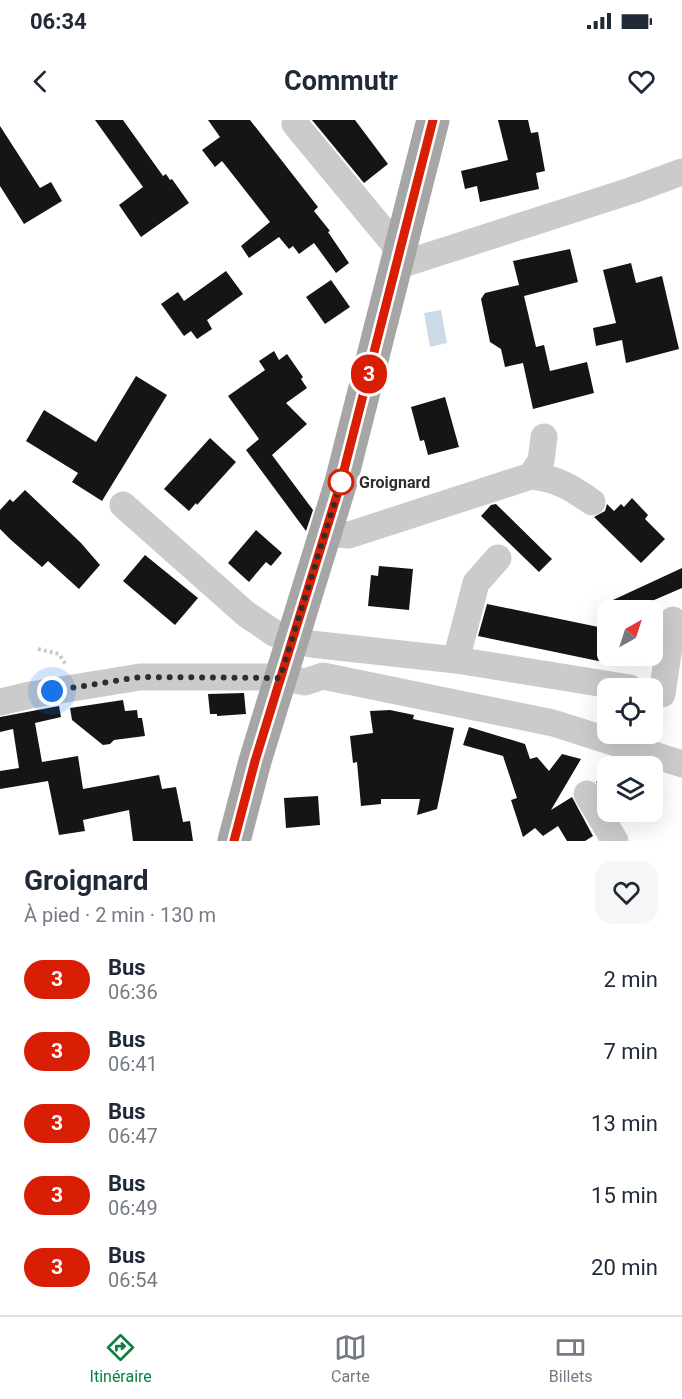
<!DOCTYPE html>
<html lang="fr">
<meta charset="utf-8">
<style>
:root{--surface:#fff;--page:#f6f6f7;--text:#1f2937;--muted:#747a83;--line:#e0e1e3;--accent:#0b8043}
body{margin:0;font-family:Roboto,sans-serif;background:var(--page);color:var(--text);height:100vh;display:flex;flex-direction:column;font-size:22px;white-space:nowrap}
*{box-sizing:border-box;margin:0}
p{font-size:20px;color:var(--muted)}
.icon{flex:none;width:33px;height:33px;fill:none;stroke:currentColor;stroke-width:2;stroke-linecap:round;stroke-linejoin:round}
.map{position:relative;height:721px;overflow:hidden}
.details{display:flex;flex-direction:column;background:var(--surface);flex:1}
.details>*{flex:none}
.badge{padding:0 12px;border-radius:20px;font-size:21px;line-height:39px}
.needle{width:39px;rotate:39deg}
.buttons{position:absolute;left:597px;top:480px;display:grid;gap:12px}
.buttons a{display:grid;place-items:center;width:66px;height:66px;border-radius:12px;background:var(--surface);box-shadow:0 6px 24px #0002;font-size:30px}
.you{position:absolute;width:30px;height:30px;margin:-15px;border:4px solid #fff;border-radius:50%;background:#1a73e8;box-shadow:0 0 0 9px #1a73e833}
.map>.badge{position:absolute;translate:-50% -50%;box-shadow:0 0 0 3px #fff}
.round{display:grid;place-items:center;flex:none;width:63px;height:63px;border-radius:18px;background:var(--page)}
.overview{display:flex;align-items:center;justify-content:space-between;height:102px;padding:0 24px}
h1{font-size:28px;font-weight:700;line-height:45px}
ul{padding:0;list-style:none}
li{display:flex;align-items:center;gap:18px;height:72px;padding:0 24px}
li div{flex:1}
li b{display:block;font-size:22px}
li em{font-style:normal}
li .badge{min-width:66px;font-weight:700;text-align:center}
.status{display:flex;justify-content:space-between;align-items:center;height:42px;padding:0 30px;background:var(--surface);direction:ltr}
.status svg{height:16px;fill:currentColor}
header{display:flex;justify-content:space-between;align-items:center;height:78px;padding:0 24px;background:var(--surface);font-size:27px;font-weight:700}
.tab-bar{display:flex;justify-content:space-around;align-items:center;height:84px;border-top:2px solid var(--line);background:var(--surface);font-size:16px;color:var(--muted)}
.tab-bar a{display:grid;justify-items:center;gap:3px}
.tab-bar .active{color:var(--accent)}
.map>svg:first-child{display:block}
.water{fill:#ccdae7}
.building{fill:#151515}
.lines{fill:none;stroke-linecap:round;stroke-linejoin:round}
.path{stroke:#cbcbcb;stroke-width:4;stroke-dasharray:3 3;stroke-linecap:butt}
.minor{stroke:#cbcbcb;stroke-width:27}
.major{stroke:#a6a6a6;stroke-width:33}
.line-casing{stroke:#fff;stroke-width:14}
.line{stroke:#d81e05;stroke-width:9}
.walk{stroke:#2e2e2e;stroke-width:6;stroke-dasharray:0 10.8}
.stop-dot{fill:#fff;stroke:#d81e05;stroke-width:3}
.labels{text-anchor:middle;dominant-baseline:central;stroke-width:6;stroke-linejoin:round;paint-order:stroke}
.stop-label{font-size:16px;font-weight:bold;fill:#2e2e2e;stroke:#fff;text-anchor:start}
</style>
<div class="status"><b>06:34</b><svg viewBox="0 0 49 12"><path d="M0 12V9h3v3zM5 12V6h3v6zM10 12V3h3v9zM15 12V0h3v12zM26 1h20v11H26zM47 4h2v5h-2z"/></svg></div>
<header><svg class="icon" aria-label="back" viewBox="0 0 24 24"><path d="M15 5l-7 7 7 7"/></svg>Commutr<svg class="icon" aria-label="heart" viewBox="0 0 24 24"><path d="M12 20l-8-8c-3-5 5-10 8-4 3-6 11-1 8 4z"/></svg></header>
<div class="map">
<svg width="682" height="721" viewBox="0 0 682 721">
<rect width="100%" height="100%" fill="#fff"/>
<!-- water -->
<polygon class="water" points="441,190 447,223 430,227 424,193"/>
<!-- building -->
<g class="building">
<polygon points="95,0 123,0 163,56 166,54 170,60 172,59 189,83 141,117 119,85 143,67"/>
<polygon points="208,0 250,0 318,87 314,91 330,111 328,112 349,143 336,153 314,123 299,134 293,126 289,129 279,117 249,138 241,126 270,102 222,41 215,47 202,30 220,17"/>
<polygon points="312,0 355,0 388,44 364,63"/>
<polygon points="498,0 528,0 531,13 538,12 545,51 536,53 539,69 480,82 477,66 465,69 461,51 508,40"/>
<polygon points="0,6 40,68 51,62 62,81 24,104 0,66"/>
<polygon points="570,129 578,162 524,176 536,227 544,225 550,251 587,242 594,273 533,289 523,243 505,247 501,229 490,222 481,179 485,173 519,165 513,141"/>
<polygon points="631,143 636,163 662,156 679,229 626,243 622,220 596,226 593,208 616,203 603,150"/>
<polygon points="226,151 243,174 207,200 212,209 197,219 191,211 184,216 161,184 178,172 184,181"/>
<polygon points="331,160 350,187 325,204 306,177"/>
<polygon points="274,231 279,240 287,234 303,257 301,259 307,268 286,283 307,304 272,335 313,390 306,411 246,330 259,319 228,276 265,250 259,241"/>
<polygon points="136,256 167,275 102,381 72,362 78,353 26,321 44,290 96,322"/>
<polygon points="445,277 459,327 428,335 424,320 420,321 411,287"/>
<polygon points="210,318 236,342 197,385 196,383 189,391 164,369"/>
<polygon points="25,370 81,423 100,445 79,469 48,441 42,447 11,420 0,409 0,390 10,379 13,382"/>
<polygon points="632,378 648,395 645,399 665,419 641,443 594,397 605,391 607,384 614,391 621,384 624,387"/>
<polygon points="496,384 552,439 539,452 481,396 491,385"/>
<polygon points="256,410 282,433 271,446 266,442 249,462 228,443"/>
<polygon points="145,435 198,478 175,505 123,461"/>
<polygon points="379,446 413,449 409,490 368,486 371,455 378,456"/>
<polygon points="682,448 682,468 631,490 608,490 607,501 600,486"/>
<polygon points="487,484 608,509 608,543 478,516"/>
<polygon points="244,573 246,594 217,596 217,594 210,594 208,574"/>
<polygon points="123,580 125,591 137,590 138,598 142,598 145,616 114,620 110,624 103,625 72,600 70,588"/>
<polygon points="59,586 61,597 35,603 42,642 78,636 83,669 159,655 162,669 176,667 183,702 190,701 193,721 133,721 129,690 83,700 85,711 59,715 48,661 0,669 0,651 19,648 13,609 0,612 0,597"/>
<polygon points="390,590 414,595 413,599 454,608 437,689 417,695 420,679 381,679 381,684 361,686 357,642 353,643 350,616 373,613 370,591"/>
<polygon points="469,607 525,624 530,639 537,637 549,651 562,634 581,639 551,690 572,677 593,716 585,721 567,721 558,706 543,716 535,708 523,717 511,680 517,678 503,636 463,625"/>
<polygon points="608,655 608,678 596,662"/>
<polygon points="318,676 320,705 286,708 284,678"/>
<polygon points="616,692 633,692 620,699"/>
</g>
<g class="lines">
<!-- path -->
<polyline class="path" points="38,529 59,534 66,545"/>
<!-- minor -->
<g class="minor">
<polyline points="296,0 295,4 400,131"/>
<polyline points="397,146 630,71 682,52"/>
<path d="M531,356c25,2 41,12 61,26"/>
<polyline points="123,385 246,494 274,513 311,524 456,540 630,568"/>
<polyline points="326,413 349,415 531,356 541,341 544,317"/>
<polyline points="456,540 476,463 498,438"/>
<polyline points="652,572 662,574 673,500"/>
<polyline points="0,582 30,575 140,557 280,557 305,562 323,556 553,603 682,644"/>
<polyline points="587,674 615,721"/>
</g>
<!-- major -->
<polyline class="major" points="234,721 255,641 341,362 433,0"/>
</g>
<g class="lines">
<!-- line casing -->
<g class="line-casing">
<polyline id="line" points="234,721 255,641 341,362 433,0"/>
</g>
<!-- line -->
<use href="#line" class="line"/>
<!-- walk -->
<polyline class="walk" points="52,571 140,557 280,558 341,362"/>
</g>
<!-- markers -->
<circle class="stop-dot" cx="341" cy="362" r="12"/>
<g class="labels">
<!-- stop labels -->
<g class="stop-label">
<text x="359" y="362">Groignard</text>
</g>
</g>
</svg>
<div class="buttons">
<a><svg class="needle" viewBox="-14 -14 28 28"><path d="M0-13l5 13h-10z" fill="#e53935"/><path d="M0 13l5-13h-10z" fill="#747a83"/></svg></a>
<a><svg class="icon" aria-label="locate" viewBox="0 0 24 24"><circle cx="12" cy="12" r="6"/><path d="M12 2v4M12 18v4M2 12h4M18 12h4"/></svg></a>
<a><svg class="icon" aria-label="layers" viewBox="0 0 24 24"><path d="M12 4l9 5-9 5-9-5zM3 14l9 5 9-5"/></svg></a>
</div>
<div class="you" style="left:52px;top:571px"></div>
<b class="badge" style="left:369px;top:254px;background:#d81e05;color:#fff">3</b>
</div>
<section class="details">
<div class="overview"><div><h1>Groignard</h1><p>À pied · 2 min · 130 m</p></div><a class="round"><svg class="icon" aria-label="heart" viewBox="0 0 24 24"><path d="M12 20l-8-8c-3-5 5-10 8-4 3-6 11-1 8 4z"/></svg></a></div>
<ul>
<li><span class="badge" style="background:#d81e05;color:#fff">3</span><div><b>Bus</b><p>06:36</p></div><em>2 min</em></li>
<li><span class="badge" style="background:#d81e05;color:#fff">3</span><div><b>Bus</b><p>06:41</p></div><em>7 min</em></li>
<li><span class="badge" style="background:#d81e05;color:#fff">3</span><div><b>Bus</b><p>06:47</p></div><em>13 min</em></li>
<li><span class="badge" style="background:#d81e05;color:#fff">3</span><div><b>Bus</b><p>06:49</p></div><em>15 min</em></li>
<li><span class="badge" style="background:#d81e05;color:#fff">3</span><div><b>Bus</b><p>06:54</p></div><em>20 min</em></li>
</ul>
</section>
<nav class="tab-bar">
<a class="active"><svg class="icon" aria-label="directions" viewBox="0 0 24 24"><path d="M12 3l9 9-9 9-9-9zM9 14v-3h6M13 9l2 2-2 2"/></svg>Itinéraire</a>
<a><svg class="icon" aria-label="map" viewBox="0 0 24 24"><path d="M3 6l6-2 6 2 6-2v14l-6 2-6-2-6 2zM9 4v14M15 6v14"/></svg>Carte</a>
<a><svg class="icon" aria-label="tickets" viewBox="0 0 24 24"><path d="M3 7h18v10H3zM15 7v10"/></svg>Billets</a>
</nav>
